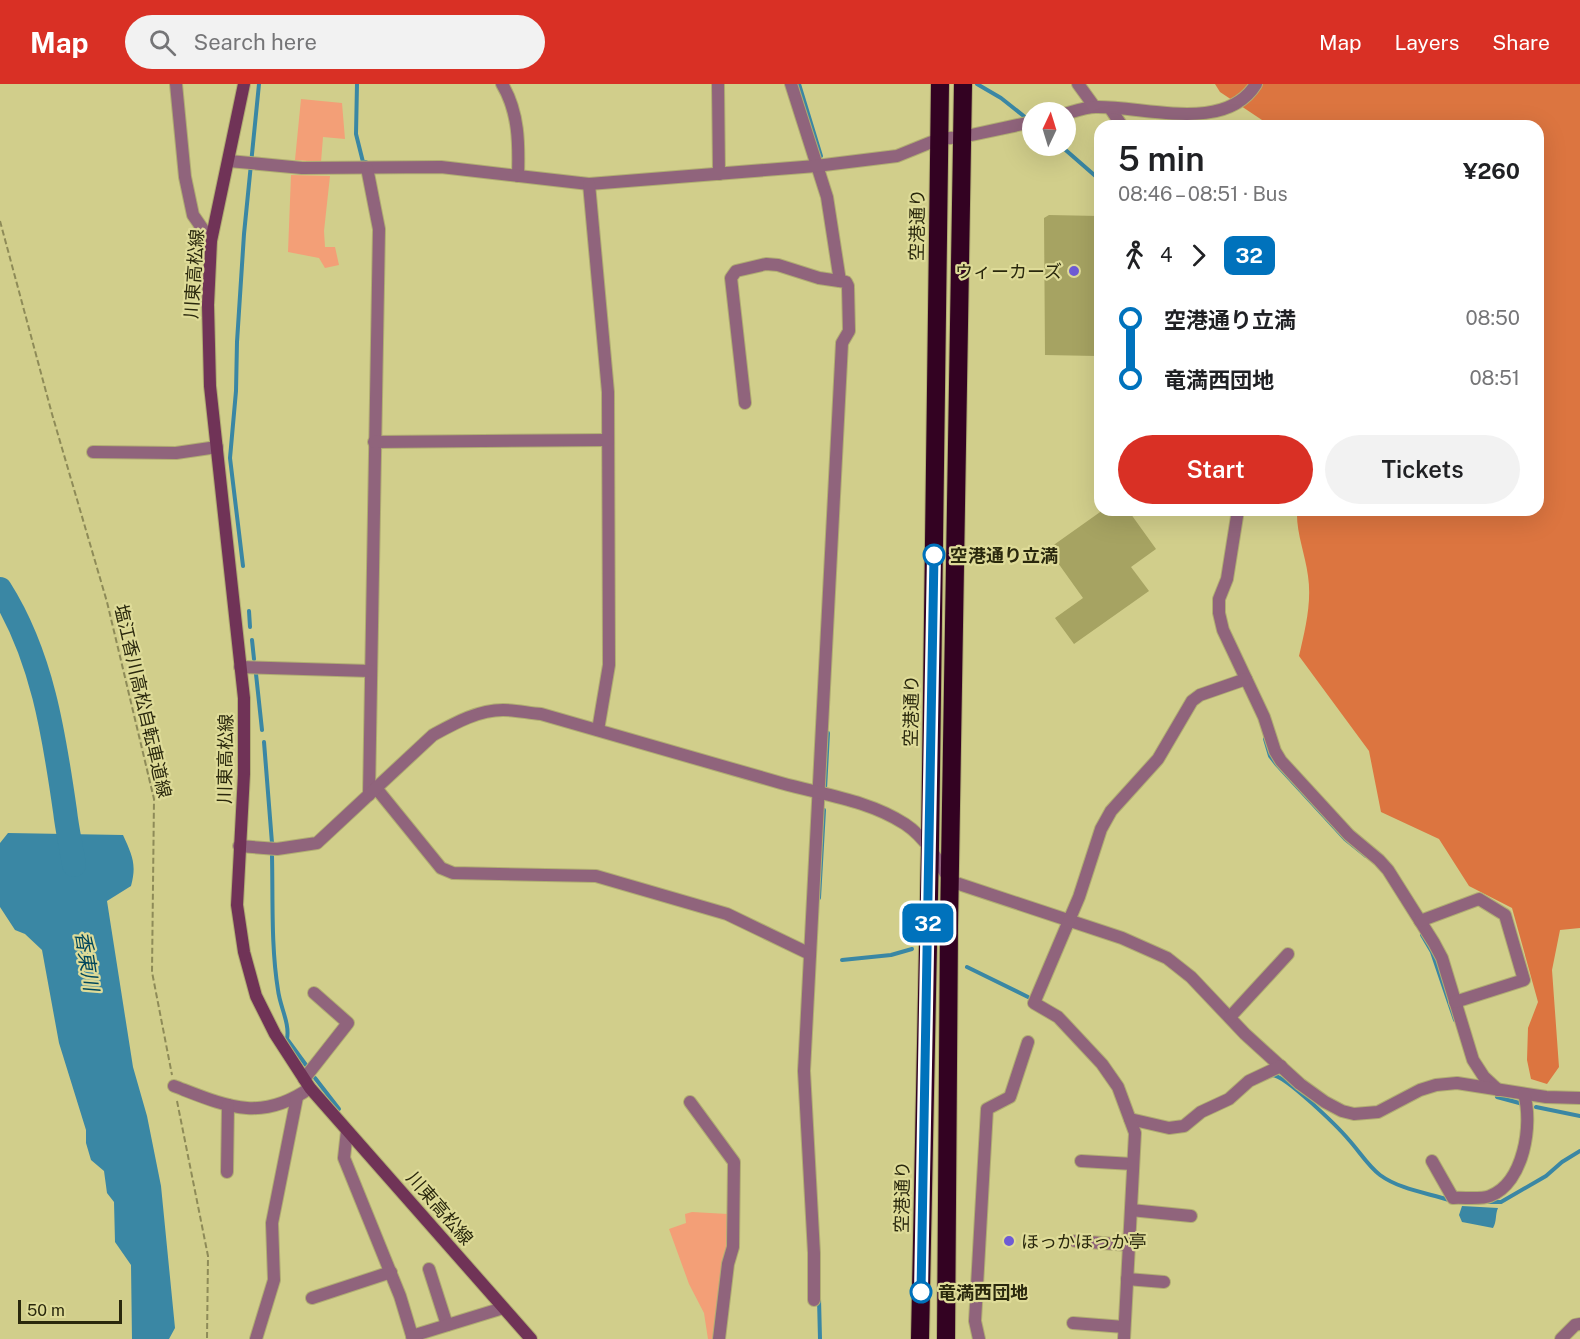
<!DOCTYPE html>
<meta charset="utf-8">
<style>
:root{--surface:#fff;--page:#f2f2f2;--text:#202124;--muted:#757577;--accent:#d93025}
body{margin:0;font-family:"Public Sans","Noto Sans JP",sans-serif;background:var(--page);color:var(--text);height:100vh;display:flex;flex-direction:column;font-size:22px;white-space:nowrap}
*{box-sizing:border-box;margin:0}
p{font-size:20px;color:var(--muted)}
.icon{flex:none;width:33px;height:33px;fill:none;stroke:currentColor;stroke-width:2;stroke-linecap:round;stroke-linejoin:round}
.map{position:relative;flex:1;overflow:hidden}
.sheet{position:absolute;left:1094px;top:36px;width:450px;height:396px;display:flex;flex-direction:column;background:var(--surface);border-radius:18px;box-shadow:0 6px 24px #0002}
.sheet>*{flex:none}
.badge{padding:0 12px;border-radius:9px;font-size:21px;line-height:39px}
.needle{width:39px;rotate:4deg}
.buttons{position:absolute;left:1022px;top:18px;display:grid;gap:12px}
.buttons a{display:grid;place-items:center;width:54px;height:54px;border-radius:50%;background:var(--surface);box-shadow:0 6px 24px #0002;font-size:30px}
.scale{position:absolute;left:18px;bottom:15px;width:104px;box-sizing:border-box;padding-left:6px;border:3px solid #2a280d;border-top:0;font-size:16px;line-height:21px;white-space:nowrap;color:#2a280d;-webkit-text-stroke:4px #dedb98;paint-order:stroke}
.map>.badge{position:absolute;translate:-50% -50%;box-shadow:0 0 0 3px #fff}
.legs{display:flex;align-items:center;gap:9px;height:66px;padding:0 24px;font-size:20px}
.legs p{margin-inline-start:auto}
.summary{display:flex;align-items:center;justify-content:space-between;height:102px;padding:0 24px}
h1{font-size:33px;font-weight:600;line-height:45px}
.action{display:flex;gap:12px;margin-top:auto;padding:12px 24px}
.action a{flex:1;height:69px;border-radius:36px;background:var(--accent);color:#fff;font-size:24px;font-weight:600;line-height:69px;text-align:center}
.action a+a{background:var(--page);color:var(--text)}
ul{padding:0 24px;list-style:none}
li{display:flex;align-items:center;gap:21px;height:60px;font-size:22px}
li i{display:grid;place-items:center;width:9px;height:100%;margin:0 8px;background:currentColor}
li i::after{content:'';width:15px;height:15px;margin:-8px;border:4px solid;border-radius:50%;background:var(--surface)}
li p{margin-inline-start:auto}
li:first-child i{background:linear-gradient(#0000 50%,currentColor 0)}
li:last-child i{background:linear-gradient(currentColor 50%,#0000 0)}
header{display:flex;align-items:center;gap:36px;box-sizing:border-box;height:84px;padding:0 30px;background:var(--accent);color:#fff}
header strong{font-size:28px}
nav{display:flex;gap:33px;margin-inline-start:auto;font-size:21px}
.search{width:420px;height:54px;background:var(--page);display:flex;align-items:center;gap:15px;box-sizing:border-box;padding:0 21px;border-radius:33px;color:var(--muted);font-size:22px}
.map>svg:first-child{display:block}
.green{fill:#f39f77}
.forest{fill:#dc7540}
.water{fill:#3a87a4}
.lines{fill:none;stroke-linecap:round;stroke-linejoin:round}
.stream{stroke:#3a87a4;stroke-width:4}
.river{stroke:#3a87a4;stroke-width:24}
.building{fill:#a6a362}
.street-casing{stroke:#b0ad72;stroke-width:14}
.secondary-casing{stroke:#b0ad72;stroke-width:14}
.highway-casing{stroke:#b0ad72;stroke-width:20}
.path{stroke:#8e8b58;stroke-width:2;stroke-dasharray:6 3;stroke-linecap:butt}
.street{stroke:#90647c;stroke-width:12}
.secondary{stroke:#703357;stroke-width:12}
.highway{stroke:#330222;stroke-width:18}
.line-1-casing{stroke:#fff;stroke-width:14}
.line-1{stroke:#0072bc;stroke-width:9}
.poi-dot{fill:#6e5bd5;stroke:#dedb98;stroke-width:2}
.stop-1-dot{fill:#fff;stroke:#0072bc;stroke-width:3}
.labels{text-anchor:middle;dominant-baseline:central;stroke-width:4.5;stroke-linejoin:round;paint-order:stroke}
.street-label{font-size:18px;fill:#2a280d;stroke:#dedb98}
.poi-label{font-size:18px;fill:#2a280d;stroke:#dedb98;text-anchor:end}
.stop-label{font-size:18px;font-weight:bold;fill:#2a280d;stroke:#dedb98;text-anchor:start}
.water-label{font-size:20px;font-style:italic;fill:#01475c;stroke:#dedb98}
</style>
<header>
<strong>Map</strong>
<div class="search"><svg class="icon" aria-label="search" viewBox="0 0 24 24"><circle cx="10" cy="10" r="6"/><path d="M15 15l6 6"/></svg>Search here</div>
<nav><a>Map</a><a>Layers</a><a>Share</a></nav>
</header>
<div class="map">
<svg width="1580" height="1255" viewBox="0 0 1580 1255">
<rect width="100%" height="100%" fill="#d1ce8b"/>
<!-- green -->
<g class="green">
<polygon points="301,15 342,19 345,55 323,53 321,78 295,76"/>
<polygon points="291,91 330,92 324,147 325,163 335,163 339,181 325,184 319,174 288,168"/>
<polygon points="692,1128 728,1130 726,1169 716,1255 708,1255 704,1229 689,1200 669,1145 686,1139 685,1130"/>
</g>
<!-- forest -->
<path class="forest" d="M1215,0h365v844l-20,2 -8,40 7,97 -12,17 -16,-5 -4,-19 1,-32 10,-26 -26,-94 -43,-22 -30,-47 -58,-27 -12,-61 -70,-95c6,-26 13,-53 9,-80 -3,-23 -12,-43 -11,-66h241v-384h-267l-51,-34z"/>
<!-- water -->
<g class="water">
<path d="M8,749l115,2c9,20 14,29 8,51l-24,15 26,166 14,49 14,70 14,142 -6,11h-37l-1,-74 -16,-23 -1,-40 -7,-9 -3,-22 -13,-11 -5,-17v-13l-27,-87 -17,-93 -17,-16 -10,-4 -15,-23v-64z"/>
<path d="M1462,1122l36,2c-3,7 -1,13 -5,20l-31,-6 -3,-7z"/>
</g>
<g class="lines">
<!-- stream -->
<g class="stream">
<polyline points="357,0 356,50 363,78 366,78"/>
<polyline points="799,0 821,72"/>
<polyline points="977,0 1001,14 1025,33"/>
<polyline points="1061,62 1100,96"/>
<polyline points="243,482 230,374 236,307 237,258 244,150 259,0"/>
<polyline points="249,527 250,543"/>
<polyline points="252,556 254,575"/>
<polyline points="256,590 262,646"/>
<polyline points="1265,655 1270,672 1277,681 1345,755 1366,772"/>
<polyline points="264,658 272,759"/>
<polyline points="825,705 828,649"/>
<path d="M272,772c1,44 -1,91 6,134 2,17 12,33 9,49l19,26"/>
<polyline points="819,814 824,726"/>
<polyline points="1422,851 1432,868 1455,936"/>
<polyline points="842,876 891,871 912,865"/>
<polyline points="967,883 1028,913"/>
<path d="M1272,991c13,0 66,52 77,65 10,11 19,26 31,35 19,14 47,18 69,25"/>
<polyline points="315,994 339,1025"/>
<polyline points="1497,1013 1523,1020"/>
<polyline points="1536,1023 1580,1032"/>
<polyline points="1485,1118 1501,1118 1546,1092 1562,1078 1580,1067"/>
<polyline points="819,1214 820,1255"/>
</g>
<!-- river -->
<path class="river" d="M0,505c42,66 54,145 65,222 2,18 6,35 9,54"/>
</g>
<!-- building -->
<g class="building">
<polygon points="1049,131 1099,132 1100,246 1098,246 1097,272 1045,271 1044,134"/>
<polygon points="1103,426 1128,426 1156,465 1131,483 1149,507 1074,560 1055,534 1083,514 1048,465"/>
</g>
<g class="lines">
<!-- street casing -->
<g class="street-casing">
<g id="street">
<polyline points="176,0 185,93 193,131 211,157"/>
<path d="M502,0c17,28 17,60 16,92"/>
<polyline points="718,0 719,90"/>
<polyline points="791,0 827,113 840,197"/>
<polyline points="1078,0 1094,22"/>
<polyline points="1110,24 1122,42"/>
<path d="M1065,30c10,-3 21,-7 31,-7 49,-1 129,27 160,-23"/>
<polyline points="229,77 302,84 441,83 589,100 816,82 897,72 939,55 962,53 1032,38"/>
<polyline points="367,84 379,145 369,711"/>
<polyline points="589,100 608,308 609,581 598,646"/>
<polyline points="745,319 731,194 736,187 766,180 778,181 819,194 846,198 848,202 849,247 842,259 804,987 814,1169 814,1216"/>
<polyline points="374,358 608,356"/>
<polyline points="93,368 176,369 217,363"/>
<polyline points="1238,426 1227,495 1219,515 1219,529 1223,546 1264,633 1275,667 1281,677 1349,751 1379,776 1388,786 1434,859 1442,874 1473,976 1484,993 1498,1006"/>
<polyline points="240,583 370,587"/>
<polyline points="376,704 441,784 453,789 596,792 727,830 810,870"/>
<path d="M239,762l38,3 40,-6 116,-108c22,-12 45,-25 70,-25 13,0 25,3 38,4 80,23 160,46 240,69 43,12 87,17 124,41 21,14 33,36 45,57l172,57 45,20 24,19 54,57 55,50 25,18 17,9 12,3 24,-2 42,-22 16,-5 21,-2 89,14 34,1"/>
<polyline points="1420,837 1479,815 1505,831 1524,896 1455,918"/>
<polyline points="1230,933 1288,870"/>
<polyline points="304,995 348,939 314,909"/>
<path d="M174,1002c52,20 86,37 136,2"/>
<polyline points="690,1018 734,1078 733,1163 728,1180 719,1255"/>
<polyline points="1130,1035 1169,1044 1184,1042 1201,1028 1229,1015 1249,997 1281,982"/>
<polyline points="347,1047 344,1074 400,1212 413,1255"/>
<polyline points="1081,1077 1133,1080"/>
<path d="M1432,1077l21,37c10,-1 27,2 37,-2 34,-13 43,-72 34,-102"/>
<polyline points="227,1088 228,1021"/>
<polyline points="1131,1126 1191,1132"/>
<polyline points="1075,1157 1129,1161"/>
<polyline points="429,1185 447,1241"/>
<polyline points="1127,1195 1164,1198"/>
<polyline points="312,1214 391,1188"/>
<polyline points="1073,1239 1124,1243"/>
<polyline points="412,1252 503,1224"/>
<polyline points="256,1255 274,1196 272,1139 297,1013"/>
<polyline points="979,1255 975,1237 987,1025 1010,1013 1028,958"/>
<polyline points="1124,1255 1135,1049 1118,1003 1102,980 1058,933 1034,919 1079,813 1101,745 1111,727 1158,675 1192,617 1200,611 1246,595"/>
<polyline points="1561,1255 1575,1241 1580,1240"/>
</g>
</g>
<!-- secondary casing -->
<g class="secondary-casing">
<polyline id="secondary" points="244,0 211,157 208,221 210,302 244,614 244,690 237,821 244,868 256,912 275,950 310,1004 531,1255"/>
</g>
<!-- highway casing -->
<g class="highway-casing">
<g id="highway">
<polyline points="920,1255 930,763 940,0"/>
<polyline points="946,1255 949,842 963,0"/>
</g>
</g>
<!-- path -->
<g class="path">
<polyline points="0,137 52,330 107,518 154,715 152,888 172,991"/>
<polyline points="177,1017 208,1172 207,1255"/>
</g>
<!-- street -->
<use href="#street" class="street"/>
<!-- secondary -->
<use href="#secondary" class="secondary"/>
<!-- highway -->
<use href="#highway" class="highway"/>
</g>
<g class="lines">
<!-- line-1 casing -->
<g class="line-1-casing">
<polyline id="line-1" points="921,1208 934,471"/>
</g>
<!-- line-1 -->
<use href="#line-1" class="line-1"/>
</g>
<!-- markers -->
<g class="poi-dot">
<circle cx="1074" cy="187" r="6"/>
<circle cx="1009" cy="1157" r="6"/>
</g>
<g class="stop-1-dot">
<circle cx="934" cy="471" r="10"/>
<circle cx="921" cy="1208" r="10"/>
</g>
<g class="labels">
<!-- street labels -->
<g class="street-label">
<text transform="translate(917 141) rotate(-89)">空港通り</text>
<text transform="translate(194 190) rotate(-86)">川東高松線</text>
<text transform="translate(143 617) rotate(77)">塩江香川高松自転車道線</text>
<text transform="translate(911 627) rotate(-89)">空港通り</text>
<text transform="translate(225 675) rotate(-89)">川東高松線</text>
<text transform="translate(902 1113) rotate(-89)">空港通り</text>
<text transform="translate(440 1124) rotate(49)">川東高松線</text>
</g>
<!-- poi labels -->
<g class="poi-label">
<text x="1062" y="187">ウィーカーズ</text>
<text x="1021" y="1157" text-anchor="start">ほっかほっか亭</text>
</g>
<!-- stop labels -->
<g class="stop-label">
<text x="950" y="471">空港通り立満</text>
<text x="938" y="1208">竜満西団地</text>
</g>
<!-- water labels -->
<g class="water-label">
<text transform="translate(87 877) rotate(81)">香東川</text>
</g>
</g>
</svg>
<div class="buttons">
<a><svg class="needle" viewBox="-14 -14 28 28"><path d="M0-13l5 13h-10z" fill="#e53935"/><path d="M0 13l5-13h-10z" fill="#757577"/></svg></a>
</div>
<div class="scale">50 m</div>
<b class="badge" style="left:928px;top:839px;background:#0072bc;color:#fff">32</b>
<section class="sheet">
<div class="summary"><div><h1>5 min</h1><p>08:46 – 08:51 · Bus</p></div><b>¥260</b></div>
<div class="legs"><svg class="icon" aria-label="walk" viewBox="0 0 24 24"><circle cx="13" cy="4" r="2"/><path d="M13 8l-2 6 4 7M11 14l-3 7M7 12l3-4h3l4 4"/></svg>4<svg class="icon" aria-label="forward" viewBox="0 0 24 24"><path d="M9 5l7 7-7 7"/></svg><b class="badge" style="background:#0072bc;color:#fff">32</b></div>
<ul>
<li><i style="color:#0072bc"></i><b>空港通り立満</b><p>08:50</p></li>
<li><i style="color:#0072bc"></i><b>竜満西団地</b><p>08:51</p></li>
</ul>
<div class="action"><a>Start</a><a>Tickets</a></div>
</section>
</div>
